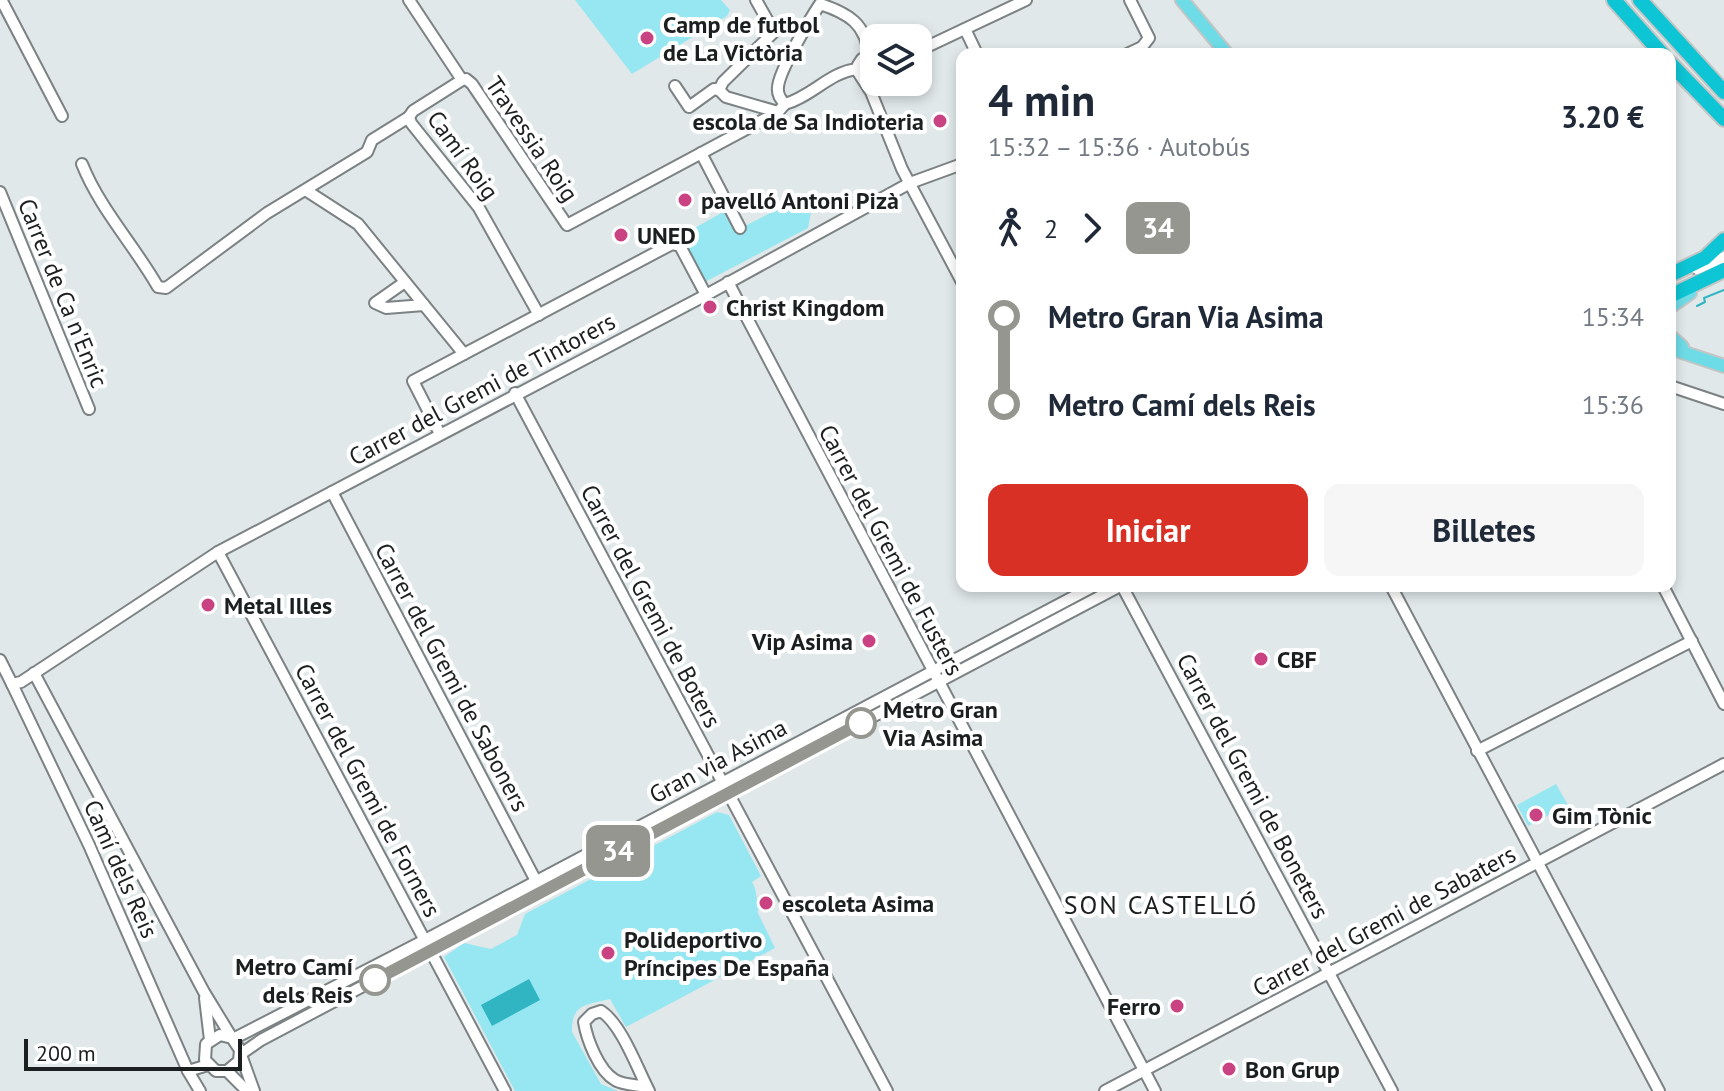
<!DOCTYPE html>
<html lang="es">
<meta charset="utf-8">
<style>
:root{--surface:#fff;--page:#f6f6f7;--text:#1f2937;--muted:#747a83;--accent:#d93025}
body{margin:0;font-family:"PT Sans",sans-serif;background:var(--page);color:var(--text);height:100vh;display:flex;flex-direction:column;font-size:30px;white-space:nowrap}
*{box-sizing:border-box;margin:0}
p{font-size:26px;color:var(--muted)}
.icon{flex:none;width:44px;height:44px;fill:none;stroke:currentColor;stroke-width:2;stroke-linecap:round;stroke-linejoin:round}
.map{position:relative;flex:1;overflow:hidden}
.sheet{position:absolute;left:956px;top:48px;width:720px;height:544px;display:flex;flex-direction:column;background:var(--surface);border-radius:16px;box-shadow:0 4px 12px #0003}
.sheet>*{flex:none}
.badge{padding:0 16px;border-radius:12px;font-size:28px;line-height:52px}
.controls{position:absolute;left:860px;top:24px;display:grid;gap:16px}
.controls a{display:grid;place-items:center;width:72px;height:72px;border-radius:16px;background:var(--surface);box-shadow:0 4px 12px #0003;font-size:40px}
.scale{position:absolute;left:24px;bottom:20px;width:218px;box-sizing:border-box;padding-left:8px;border:4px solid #1c1f1f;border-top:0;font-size:22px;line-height:28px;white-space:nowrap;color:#1c1f1f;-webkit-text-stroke:6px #fff;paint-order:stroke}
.map>.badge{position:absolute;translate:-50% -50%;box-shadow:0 0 0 4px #fff}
.legs{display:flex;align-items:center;gap:12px;height:88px;padding:0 32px;font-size:26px}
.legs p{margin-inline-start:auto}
.head{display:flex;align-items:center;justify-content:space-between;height:136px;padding:0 32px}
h1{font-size:44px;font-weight:700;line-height:60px}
.cta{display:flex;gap:16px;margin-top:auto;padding:16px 32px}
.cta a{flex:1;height:92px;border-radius:16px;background:var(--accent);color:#fff;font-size:32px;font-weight:700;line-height:92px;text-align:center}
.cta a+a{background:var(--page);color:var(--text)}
ul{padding:0 32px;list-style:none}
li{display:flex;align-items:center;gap:28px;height:88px;font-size:30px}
li i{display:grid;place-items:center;width:12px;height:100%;margin:0 10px;background:currentColor}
li i::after{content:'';width:20px;height:20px;margin:-10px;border:6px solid;border-radius:50%;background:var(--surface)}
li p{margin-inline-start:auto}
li:first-child i{background:linear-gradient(#0000 50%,currentColor 0)}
li:last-child i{background:linear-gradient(currentColor 50%,#0000 0)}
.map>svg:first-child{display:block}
.green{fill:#96e7f1}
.water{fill:#31b5c3}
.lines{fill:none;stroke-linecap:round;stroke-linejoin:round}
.stream{stroke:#31b5c3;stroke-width:2}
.minor-casing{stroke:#7c8283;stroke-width:14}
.major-casing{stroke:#c4c5c5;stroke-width:16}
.highway-casing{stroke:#c4c5c5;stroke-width:18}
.minor{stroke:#fff;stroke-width:10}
.major{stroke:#6edce6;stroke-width:12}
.highway{stroke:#0ec5d5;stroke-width:14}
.line-1-casing{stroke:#fff;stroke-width:18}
.line-1{stroke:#969691;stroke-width:12}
.poi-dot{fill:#c94281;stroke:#fff;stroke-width:3}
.stop-1-dot{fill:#fff;stroke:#969691;stroke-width:4}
.labels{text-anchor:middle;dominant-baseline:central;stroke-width:8;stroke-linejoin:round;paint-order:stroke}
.poi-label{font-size:24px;font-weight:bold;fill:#1c1f1f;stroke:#fff;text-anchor:start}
.street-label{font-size:24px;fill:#1c1f1f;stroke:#fff}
.stop-label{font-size:24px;font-weight:bold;fill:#1c1f1f;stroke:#fff;text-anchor:start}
.neighbourhood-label{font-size:26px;letter-spacing:2px;fill:#1c1f1f;stroke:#fff}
</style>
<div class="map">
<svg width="1724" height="1091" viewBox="0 0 1724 1091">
<rect width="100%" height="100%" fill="#e0e8e9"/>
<!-- green -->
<g class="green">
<polygon points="575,0 721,0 730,10 727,16 632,74"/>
<polygon points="815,190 808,228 703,283 679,237 730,208 741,228"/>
<polygon points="1556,784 1568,805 1528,826 1517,805"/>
<path d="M717,812l12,3 32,61 -9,6c6,10 3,16 8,27l-3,2 18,37 -149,79 -16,-28c-22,6 -39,4 -38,33l29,52 17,7h-103l-71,-134 20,-14 27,6 26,-14 8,-21z"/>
</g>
<!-- water -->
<polygon class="water" points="529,979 540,1000 492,1026 481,1005"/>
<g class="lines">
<!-- stream -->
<polyline class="stream" points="1697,306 1705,302 1704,298 1724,290"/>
<!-- minor casing -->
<g class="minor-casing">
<g id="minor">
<polyline points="409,0 462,80 413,111 409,117 411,123 479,208 539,315"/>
<polyline points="756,0 774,32 723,82 719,90 726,97 778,112"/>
<polyline points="3,3 62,116"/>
<polyline points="965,29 977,54"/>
<polyline points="918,51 1026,0"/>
<polyline points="1127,54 1142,47 1149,38 1130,0"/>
<polyline points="874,57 862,59 858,65 858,72 871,92 902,169 962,282"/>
<path d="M857,69c-27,3 -46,28 -72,35 -5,-5 -8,-10 -7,-17 1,-16 32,-68 42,-83 28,9 47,20 49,53"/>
<polyline points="462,80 466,79 472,84 567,225 778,112 785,104"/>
<polyline points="675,86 689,107 714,89 719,90"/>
<polyline points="701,153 740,228"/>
<path d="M82,164c18,45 52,81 76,123l8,1 101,-75 100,-61 5,-12 37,-23"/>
<polyline points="307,191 358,224 464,354"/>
<polyline points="0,192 89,409"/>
<polyline points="1697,269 1724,257"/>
<polyline points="405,282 375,303 386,308 424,305"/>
<polyline points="728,282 1155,1091"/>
<polyline points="1670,386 1724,404"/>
<polyline points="515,393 887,1091"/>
<polyline points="440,434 413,381 672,244 680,246 706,295"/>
<polyline points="332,492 536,881"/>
<polyline points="218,552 505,1091"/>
<polyline points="1122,586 1392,1091"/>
<polyline points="1391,586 1659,1091"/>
<polyline points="1663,586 1724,704"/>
<polyline points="0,660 12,684 21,682 218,552 706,295 910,183 962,164"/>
<polyline points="34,673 204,992 232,1038"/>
<polyline points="12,684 89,845 188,1071 208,1065"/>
<polyline points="1477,751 1692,641"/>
<polyline points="205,998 210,1040"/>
<polyline points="233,1039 425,940 1094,586"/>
<polyline points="241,1054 261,1040 1120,586"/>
<polyline points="241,1055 254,1091"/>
<polyline points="188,1071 200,1091"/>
<polyline points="227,1071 239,1061 240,1050 232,1038 220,1035 206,1044 205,1060 216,1071 227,1071 247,1091"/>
<path d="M647,1087c-10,-2 -24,-2 -32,-7 -16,-9 -28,-40 -31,-58l8,-8 9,-3c21,14 36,57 48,80"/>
<polyline points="1105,1091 1724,764"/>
</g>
</g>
<!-- major casing -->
<g class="major-casing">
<g id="major">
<polyline points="1182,0 1227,54"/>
<polyline points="1670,307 1690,293"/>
<polyline points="1670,336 1682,347"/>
<polyline points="1670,348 1724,366"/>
</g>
</g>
<!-- highway casing -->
<g class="highway-casing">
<g id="highway">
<polyline points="1614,0 1662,54"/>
<polyline points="1640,0 1724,92"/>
<polyline points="1670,63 1724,119"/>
<polyline points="1670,275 1705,258 1724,240"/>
<polyline points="1670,296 1724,270"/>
</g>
</g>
<!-- minor -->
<use href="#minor" class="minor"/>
<!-- major -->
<use href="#major" class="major"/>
<!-- highway -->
<use href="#highway" class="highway"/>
</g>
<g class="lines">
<!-- line-1 casing -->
<g class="line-1-casing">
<polyline id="line-1" points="375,980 861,723"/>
</g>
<!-- line-1 -->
<use href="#line-1" class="line-1"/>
</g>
<!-- markers -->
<g class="poi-dot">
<circle cx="647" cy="38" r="8"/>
<circle cx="940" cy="121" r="8"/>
<circle cx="685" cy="200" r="8"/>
<circle cx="621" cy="235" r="8"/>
<circle cx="710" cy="307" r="8"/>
<circle cx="208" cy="605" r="8"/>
<circle cx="869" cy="641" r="8"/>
<circle cx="1261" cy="659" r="8"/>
<circle cx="1536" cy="815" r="8"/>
<circle cx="766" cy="903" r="8"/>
<circle cx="608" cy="953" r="8"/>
<circle cx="1177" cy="1006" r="8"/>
<circle cx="1229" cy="1069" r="8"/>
</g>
<g class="stop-1-dot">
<circle cx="861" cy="723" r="14"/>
<circle cx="375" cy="980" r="14"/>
</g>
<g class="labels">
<!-- poi labels -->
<g class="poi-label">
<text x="663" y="24">Camp de futbol<tspan x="663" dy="28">de La Victòria</tspan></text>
<text x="924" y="121" text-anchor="end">escola de Sa Indioteria</text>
<text x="701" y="200">pavelló Antoni Pizà</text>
<text x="637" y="235">UNED</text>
<text x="726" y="307">Christ Kingdom</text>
<text x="224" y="605">Metal Illes</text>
<text x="853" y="641" text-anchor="end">Vip Asima</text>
<text x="1277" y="659">CBF</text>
<text x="1552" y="815">Gim Tònic</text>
<text x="782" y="903">escoleta Asima</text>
<text x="624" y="939">Polideportivo<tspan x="624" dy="28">Príncipes De España</tspan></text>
<text x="1161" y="1006" text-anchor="end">Ferro</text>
<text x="1245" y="1069">Bon Grup</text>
</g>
<!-- street labels -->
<g class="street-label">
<text transform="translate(532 139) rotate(56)">Travessia Roig</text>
<text transform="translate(463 155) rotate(54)">Camí Roig</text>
<text transform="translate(63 293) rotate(68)">Carrer de Ca n'Enric</text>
<text transform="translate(482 389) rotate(-28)">Carrer del Gremi de Tintorers</text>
<text transform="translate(891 550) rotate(62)">Carrer del Gremi de Fusters</text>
<text transform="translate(651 606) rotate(62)">Carrer del Gremi de Boters</text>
<text transform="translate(452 677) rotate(62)">Carrer del Gremi de Saboners</text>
<text transform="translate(718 761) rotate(-28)">Gran via Asima</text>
<text transform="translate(1253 786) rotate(62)">Carrer del Gremi de Boneters</text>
<text transform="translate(368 790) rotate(62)">Carrer del Gremi de Forners</text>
<text transform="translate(121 869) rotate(66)">Camí dels Reis</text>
<text transform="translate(1384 921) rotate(-28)">Carrer del Gremi de Sabaters</text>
</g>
<!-- stop labels -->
<g class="stop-label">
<text x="883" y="709">Metro Gran<tspan x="883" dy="28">Via Asima</tspan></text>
<text x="353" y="966" text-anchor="end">Metro Camí<tspan x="353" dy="28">dels Reis</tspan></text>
</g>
<!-- neighbourhood labels -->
<g class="neighbourhood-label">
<text x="1161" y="904">SON CASTELLÓ</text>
</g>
</g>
</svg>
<div class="controls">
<a><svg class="icon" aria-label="layers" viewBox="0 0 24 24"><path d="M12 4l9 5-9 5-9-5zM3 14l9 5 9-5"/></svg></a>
</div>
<div class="scale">200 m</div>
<b class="badge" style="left:618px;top:851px;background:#969691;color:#fff">34</b>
<section class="sheet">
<div class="head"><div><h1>4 min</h1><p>15:32 – 15:36 · Autobús</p></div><b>3.20 €</b></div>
<div class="legs"><svg class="icon" aria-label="walk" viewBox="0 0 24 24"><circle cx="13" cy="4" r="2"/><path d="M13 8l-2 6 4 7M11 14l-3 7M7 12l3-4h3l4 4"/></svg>2<svg class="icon" aria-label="forward" viewBox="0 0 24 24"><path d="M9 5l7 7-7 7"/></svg><b class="badge" style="background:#969691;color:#fff">34</b></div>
<ul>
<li><i style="color:#969691"></i><b>Metro Gran Via Asima</b><p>15:34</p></li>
<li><i style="color:#969691"></i><b>Metro Camí dels Reis</b><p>15:36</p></li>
</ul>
<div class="cta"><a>Iniciar</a><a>Billetes</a></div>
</section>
</div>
